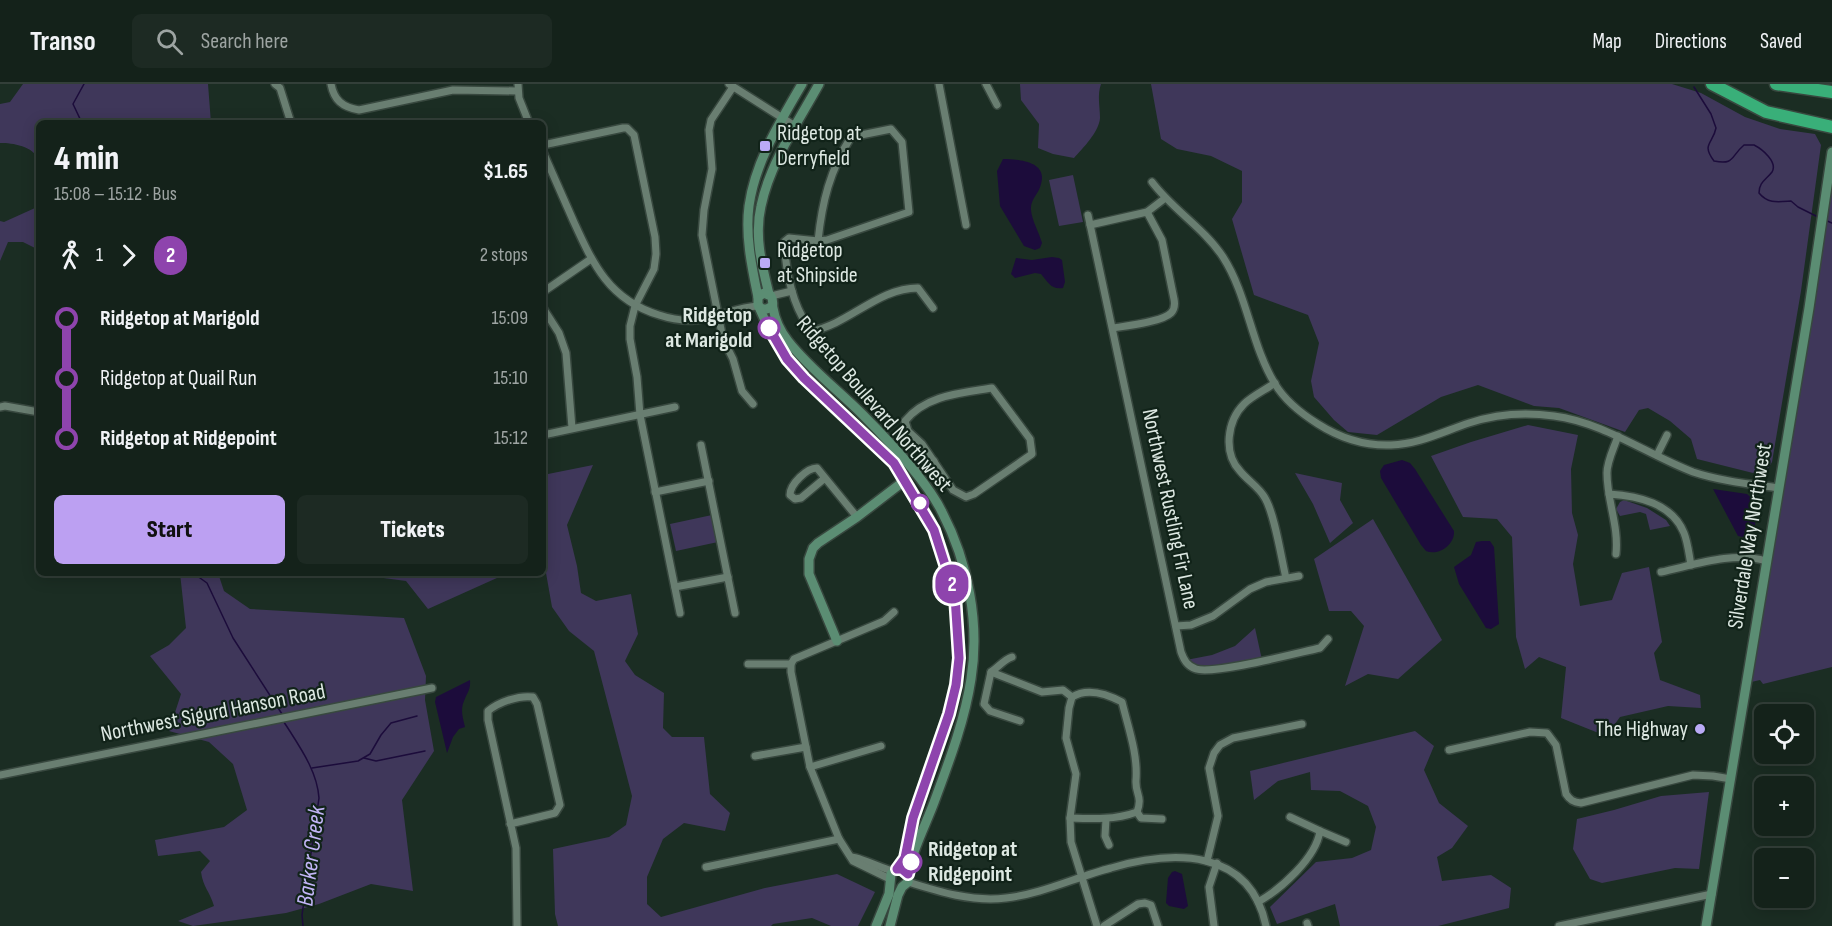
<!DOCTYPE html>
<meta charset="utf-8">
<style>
:root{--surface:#14221a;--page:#1d2a23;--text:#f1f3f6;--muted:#9da4a2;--line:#333f39;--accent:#bca0f2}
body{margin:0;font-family:"Sofia Sans Condensed",sans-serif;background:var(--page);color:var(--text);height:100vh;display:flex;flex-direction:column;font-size:22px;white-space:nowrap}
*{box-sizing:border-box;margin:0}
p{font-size:20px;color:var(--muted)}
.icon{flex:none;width:33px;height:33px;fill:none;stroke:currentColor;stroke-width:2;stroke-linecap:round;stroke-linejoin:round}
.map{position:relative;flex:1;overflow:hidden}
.sheet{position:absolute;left:36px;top:36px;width:510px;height:456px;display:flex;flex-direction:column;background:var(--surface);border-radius:9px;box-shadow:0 3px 15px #0003,0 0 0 2px var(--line)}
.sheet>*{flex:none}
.badge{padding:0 12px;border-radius:20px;font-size:21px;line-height:39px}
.fabs{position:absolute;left:1754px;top:620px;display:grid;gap:12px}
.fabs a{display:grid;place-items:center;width:60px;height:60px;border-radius:9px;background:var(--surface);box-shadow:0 3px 15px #0003,0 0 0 2px var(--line);font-size:30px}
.map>.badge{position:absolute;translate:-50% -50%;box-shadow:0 0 0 3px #fff}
.legs{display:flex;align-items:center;gap:9px;height:66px;padding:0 18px;font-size:20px}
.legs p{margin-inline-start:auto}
.headline{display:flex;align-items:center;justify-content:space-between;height:102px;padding:0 18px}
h1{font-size:33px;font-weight:800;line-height:45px}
.primary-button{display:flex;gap:12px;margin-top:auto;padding:12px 18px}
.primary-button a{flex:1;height:69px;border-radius:9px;background:var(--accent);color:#111;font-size:24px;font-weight:800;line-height:69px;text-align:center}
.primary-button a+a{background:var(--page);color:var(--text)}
ul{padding:0 18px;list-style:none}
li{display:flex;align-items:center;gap:21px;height:60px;font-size:22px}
li i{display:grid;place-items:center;width:9px;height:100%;margin:0 8px;background:currentColor}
li i::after{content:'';width:15px;height:15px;margin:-8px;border:4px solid;border-radius:50%;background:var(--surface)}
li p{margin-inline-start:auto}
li:first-child i{background:linear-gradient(#0000 50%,currentColor 0)}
li:last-child i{background:linear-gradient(currentColor 50%,#0000 0)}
header{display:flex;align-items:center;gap:36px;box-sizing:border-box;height:84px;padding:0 30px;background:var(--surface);border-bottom:2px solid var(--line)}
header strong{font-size:28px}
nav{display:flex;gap:33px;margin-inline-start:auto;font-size:21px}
.search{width:420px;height:54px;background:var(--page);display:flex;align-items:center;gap:15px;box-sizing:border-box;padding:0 21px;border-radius:9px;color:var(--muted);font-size:22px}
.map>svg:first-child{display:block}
.green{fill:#3f375a}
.water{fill:#1c0c3b}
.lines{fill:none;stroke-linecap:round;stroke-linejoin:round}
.stream{stroke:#1c0c3b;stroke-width:1.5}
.street-casing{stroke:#38483f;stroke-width:10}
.secondary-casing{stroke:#38483f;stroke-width:12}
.highway-casing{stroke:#38483f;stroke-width:15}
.street{stroke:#697e71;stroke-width:7}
.secondary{stroke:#5b8d73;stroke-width:9}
.highway{stroke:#39af79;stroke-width:12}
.line-1-casing{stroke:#fff;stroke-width:14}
.line-1{stroke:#8e44ad;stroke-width:9}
.poi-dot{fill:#baaaf6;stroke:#112319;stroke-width:2}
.stop-1-dot{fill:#fff;stroke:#8e44ad;stroke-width:3}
.labels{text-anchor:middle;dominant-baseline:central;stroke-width:4.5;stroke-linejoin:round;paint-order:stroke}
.poi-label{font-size:22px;fill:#dde8e2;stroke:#112319;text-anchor:start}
.stop-label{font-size:22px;font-weight:bold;fill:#dde8e2;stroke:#112319;text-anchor:end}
.street-label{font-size:22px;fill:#dde8e2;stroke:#112319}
.water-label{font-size:24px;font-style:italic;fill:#c2b5f6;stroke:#112319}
</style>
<header>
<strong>Transo</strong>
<div class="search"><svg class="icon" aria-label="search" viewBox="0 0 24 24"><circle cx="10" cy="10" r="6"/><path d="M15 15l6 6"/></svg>Search here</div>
<nav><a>Map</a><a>Directions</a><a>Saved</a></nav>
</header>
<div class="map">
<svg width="1832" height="842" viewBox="0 0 1832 842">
<rect width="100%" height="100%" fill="#1b2d23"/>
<!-- green -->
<g class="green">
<path d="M23,0h185l3,39h-172v37c-6,-14 -26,-17 -39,-17v-39l10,-2z"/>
<path d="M1020,0h81c-4,11 -1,22 -1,34 -1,14 -17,30 -26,40l-21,-4 -15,-6 1,-24 -18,-24z"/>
<polygon points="1151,0 1672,0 1701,9 1745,33 1780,45 1815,50 1821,61 1801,207 1772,378 1767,386 1753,389 1697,375 1691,355 1670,337 1648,324 1639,326 1625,348 1559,324 1534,322 1478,301 1441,313 1377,351 1348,348 1334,336 1314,313 1311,297 1319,259 1308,231 1254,211 1232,135 1242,118 1242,87 1211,72 1177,65 1161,55"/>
<polygon points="1832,68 1832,583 1763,600 1760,596 1747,599"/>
<polygon points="1073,91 1083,138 1059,142 1049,96"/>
<polygon points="39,112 39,166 23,158 8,158 0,177 0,137 4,138 35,124"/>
<polygon points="1528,341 1578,351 1571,385 1572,429 1578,451 1573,480 1580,522 1612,516 1622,489 1649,483 1662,558 1654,569 1660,596 1700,611 1701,624 1668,622 1620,633 1606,652 1561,634 1566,583 1539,573 1525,585 1516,553 1512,453 1497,435 1463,433 1431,372 1471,358"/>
<polygon points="593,381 567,441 577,482 581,509 596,517 631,510 638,550 625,577 635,591 664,609 663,644 672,653 704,653 710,710 730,729 725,747 684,739 663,755 647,793 647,820 661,833 765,804 837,790 875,808 858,842 831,842 812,834 773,840 771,842 558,842 555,830 553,765 609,753 626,741 632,712 594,567 569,547 552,523 546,489 543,488 543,391"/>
<polygon points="1295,389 1342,399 1340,416 1353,439 1330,459 1313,420"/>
<polygon points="1624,416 1647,424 1666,436 1670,442 1650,446 1646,430 1640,428 1620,432 1616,425 1620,418"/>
<polygon points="712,431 718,458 676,467 670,440"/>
<polygon points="1373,435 1442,556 1398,595 1368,590 1345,602 1364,542 1351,527 1329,527 1314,475"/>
<path d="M180,489h38l6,18 26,18 154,9 22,58 -1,24 9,51 -32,49 11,91 -42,-7 -52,20 -33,9 -93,13 -15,-5 36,-15c-4,-14 -11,-19 -13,-34l9,-11 -10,-10 -42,5 -3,-16 69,-13 23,-17 -14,-46 -24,-22 -40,-11 12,-37 -31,-38 19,-11 17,-17z"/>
<polygon points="361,489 508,489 428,525 406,497 361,491"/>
<polygon points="1255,544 1262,576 1203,587 1186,576 1212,571 1235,562"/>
<polygon points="1415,647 1434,662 1424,686 1439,719 1468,742 1452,764 1437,773 1442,797 1491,791 1511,804 1509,824 1438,842 1340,842 1335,820 1277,840 1270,823 1316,778 1352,774 1371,766 1376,743 1368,722 1340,707 1311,706 1310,688 1278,697 1254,716 1250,687"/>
<polygon points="1709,708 1699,785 1675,784 1602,799 1590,795 1573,765 1577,735 1614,726 1661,712"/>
</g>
<!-- water -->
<g class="water">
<path d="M1003,75c15,0 45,2 38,25 -2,10 -11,15 -10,26 1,11 8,22 11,33l-2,5 -5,2 -11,-4 -24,-40 -3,-35z"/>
<path d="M1052,173l7,1 3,2 3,22 -2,6c-12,2 -15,-6 -22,-14l-6,-1 -20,5 -4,-4 5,-16 16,2z"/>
<path d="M1402,376l8,3 5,6 39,62c1,14 -16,25 -28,20l-5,-6 -40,-67 -1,-7 4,-6z"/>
<polygon points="1713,405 1747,410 1758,420 1753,455 1738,452"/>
<polygon points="1482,457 1490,457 1494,463 1499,540 1491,545 1486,544 1459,500 1454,483 1471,471 1476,458"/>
<path d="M470,596c1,9 -3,13 -6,21 -4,9 -1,17 1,26l-6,2 -6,8 -6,16 -12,-51 1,-5z"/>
<polygon points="1175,787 1182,790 1188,822 1184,825 1169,822 1166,819 1168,794 1172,788"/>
</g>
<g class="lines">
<!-- stream -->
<g class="stream">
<path d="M1694,3l17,27 5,14c-3,16 -15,16 -2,33 21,4 16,-4 30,-16h10c8,4 24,17 18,27 -6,8 -13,10 -13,21 9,11 19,9 32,8l7,6 20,10"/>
<polyline points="82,39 73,20 84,0"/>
<polyline points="1825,136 1832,139"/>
<polyline points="193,489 207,499 233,554 282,630"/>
<path d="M284,638c15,24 33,48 35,76l-17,117 1,11"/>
<polyline points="364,674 376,677 425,667"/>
<polyline points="312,684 358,677 370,670 381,651 391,639 417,632"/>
</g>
<!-- street casing -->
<g class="street-casing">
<g id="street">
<polyline points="275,0 280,4 291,39"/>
<path d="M331,0c3,16 11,23 28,26l94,-20 64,1"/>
<polyline points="518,0 519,14 529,39"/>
<polyline points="729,0 795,42"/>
<polyline points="939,0 966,141"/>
<polyline points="986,0 997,21"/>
<polyline points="733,3 711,36 709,46 712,85 704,126 702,151 723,255 733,275 742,307 753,320"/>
<polyline points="543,61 623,44 627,44 634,51 655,153 656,170 654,185 635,222 630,242 630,255 637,293 640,331 680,529"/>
<path d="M543,68c10,23 20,45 30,68 20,44 36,80 86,95 12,4 24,6 36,5 22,-2 42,-13 63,-14"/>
<path d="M1152,98c21,28 52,46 71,75 25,39 28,88 52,127 9,15 27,30 43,40 22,14 46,22 73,21 28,-1 51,-13 78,-22 27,-9 57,-11 85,-7 49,6 94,39 139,56 27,9 57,12 85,16"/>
<path d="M1088,131l93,437c3,8 6,14 15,17 17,6 101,-16 124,-21l8,-9"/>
<polyline points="1090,141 1147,128 1164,115"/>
<path d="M818,157l9,-1 82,-28 -7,-70 -11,-13 -40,8c-21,33 -29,65 -33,104l-29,-3 -5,4c2,29 8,66 28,89 37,-7 66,-43 106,-43l15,20"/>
<polyline points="543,208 591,175"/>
<polyline points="771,212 792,207"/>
<polyline points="543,224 559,249 566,269 572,344"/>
<path d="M1113,244c13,-2 49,-6 58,-15 4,-4 4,-9 3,-14l-12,-59 -15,-28"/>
<path d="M1275,299c-10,7 -23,13 -31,21 -17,17 -21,49 -4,67 8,10 19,16 25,27 10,17 16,59 21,80"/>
<path d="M992,304l38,51 2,15 -58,40 -8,3 -13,-7 -31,-46 -14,-13 -3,-10c21,-26 56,-28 87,-33z"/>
<polyline points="0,323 5,322 39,328"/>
<polyline points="543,351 675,323"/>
<polyline points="701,361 735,529"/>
<polyline points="1657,371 1667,351"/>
<polyline points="915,388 934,377"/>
<path d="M825,394l-24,20 -6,1 -5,-4c0,-11 17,-27 27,-27l40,49"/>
<polyline points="655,408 709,397"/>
<path d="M1609,410c29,2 63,9 75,39 4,10 5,22 7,32"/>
<path d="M1616,470c3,-28 -9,-53 -9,-81 0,-12 7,-25 11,-37"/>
<path d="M1661,488c33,-7 72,-21 105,-11"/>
<polyline points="675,503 728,493"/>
<polyline points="1176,542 1191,541 1213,532 1250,505 1266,498 1299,492"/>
<path d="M1012,573c-9,3 -13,10 -21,15l-7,32 6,7 30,10"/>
<polyline points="748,580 791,580"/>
<polyline points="991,588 1042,608 1063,606 1072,613"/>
<polyline points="1072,613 1069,624 1066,654 1076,690 1070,734 1071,758 1097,842"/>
<path d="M1449,666l81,-18 17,1 9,12 10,49c4,6 7,8 15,9l112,-28 20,1 18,3"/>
<polyline points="755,672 806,663"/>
<polyline points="810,683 881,662"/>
<polyline points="0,691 432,604"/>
<polyline points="1137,728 1141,734 1162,735"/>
<path d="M1070,734c23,1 45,2 67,-6 6,-16 -2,-18 -1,-32 2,-26 -8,-53 -14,-78 -15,-8 -34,-15 -50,-5"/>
<polyline points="1106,735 1105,752 1109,761"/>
<path d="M510,740l45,-11 5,-8 -23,-101 -4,-7c-14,-2 -34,5 -45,14v9l28,128 1,78"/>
<polyline points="1320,747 1346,758"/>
<path d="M851,773c6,-1 32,12 42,14"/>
<polyline points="1207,777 1218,732 1209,684 1214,669 1220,661 1233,654 1302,640"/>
<polyline points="706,783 839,755"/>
<polyline points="890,795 853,777 839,755 810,683 791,588 791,580 794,575 884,537 894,528"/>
<path d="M908,798c32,10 64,20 98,16 36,-4 70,-21 105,-30 62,-18 139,-20 155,58"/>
<path d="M1258,818c23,-13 58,-44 62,-71l-30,-14"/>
<polyline points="1307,839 1308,842"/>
<polyline points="1104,842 1138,820 1145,819 1151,821 1158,842"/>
<polyline points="1214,842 1209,803 1217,779"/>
<polyline points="1559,842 1712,810"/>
</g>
</g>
<!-- secondary casing -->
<g class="secondary-casing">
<g id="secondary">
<path d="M769,210c-7,-28 -15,-58 -8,-88 9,-43 37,-84 58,-122"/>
<path d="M758,213c-6,-29 -13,-61 -9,-91 6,-44 31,-84 53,-122"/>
<path d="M772,222l-5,3h-5l-4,-4v-8l6,-4 7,3c3,5 1,8 2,12 2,12 8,24 15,33 21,27 50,49 74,73 25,25 65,67 80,98 26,50 38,111 29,167 -6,40 -21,80 -35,118 -8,23 -21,47 -27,71 -2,5 0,9 -1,14l-6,5 -4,8 -8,31"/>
<path d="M759,223c8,18 16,37 29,53 31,38 70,69 106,103l6,8 30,49 13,32 12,44 4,62 -3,27 -7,29 -36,104 -8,40 -8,11 -6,5 -2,20 -13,32"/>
<polyline points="837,557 809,490 809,475 813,464 818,459 857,433 904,397"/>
<polyline points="1706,842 1809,224 1832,68"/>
</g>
</g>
<!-- highway casing -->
<g class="highway-casing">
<g id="highway">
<polyline points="1712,0 1766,28 1832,43"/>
<polyline points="1776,0 1832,8"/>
</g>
</g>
<!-- street -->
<use href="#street" class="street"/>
<!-- secondary -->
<use href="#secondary" class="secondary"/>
<!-- highway -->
<use href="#highway" class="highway"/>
</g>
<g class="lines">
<!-- line-1 casing -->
<g class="line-1-casing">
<polyline id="line-1" points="769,244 787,275 804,294 894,379 934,446 955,512 959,574 956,601 949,630 913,734 905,774 897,785 902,785 908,790 911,778"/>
</g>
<!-- line-1 -->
<use href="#line-1" class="line-1"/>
</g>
<!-- markers -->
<g class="poi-dot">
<rect x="759" y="56" width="12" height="12" rx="3"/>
<rect x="759" y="173" width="12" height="12" rx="3"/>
<circle cx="1700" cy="645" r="6"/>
</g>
<g class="stop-1-dot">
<circle cx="769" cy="244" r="10"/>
<circle cx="920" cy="419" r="8"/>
<circle cx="911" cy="778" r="10"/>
</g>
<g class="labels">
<!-- poi labels -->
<g class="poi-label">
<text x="777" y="49">Ridgetop at<tspan x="777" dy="25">Derryfield</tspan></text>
<text x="777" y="166">Ridgetop<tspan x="777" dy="25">at Shipside</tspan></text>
<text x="1688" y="645" text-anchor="end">The Highway</text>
</g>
<!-- stop labels -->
<g class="stop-label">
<text x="752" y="231">Ridgetop<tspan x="752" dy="25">at Marigold</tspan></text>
<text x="928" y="765" text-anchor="start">Ridgetop at<tspan x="928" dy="25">Ridgepoint</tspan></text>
</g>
<!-- street labels -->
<g class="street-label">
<text transform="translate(874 320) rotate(49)">Ridgetop Boulevard Northwest</text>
<text transform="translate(1170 425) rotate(78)">Northwest Rustling Fir Lane</text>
<text transform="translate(1750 452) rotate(-81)">Silverdale Way Northwest</text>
<text transform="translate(213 629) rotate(-11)">Northwest Sigurd Hanson Road</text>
</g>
<!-- water labels -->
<g class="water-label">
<text transform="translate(311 772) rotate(-83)">Barker Creek</text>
</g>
</g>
</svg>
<div class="fabs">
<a><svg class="icon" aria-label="locate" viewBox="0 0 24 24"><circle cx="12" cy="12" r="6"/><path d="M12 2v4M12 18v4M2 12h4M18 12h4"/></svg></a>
<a>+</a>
<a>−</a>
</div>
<b class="badge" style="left:952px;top:500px;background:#8e44ad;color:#fff">2</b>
<section class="sheet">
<div class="headline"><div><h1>4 min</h1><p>15:08 – 15:12 · Bus</p></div><b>$1.65</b></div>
<div class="legs"><svg class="icon" aria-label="walk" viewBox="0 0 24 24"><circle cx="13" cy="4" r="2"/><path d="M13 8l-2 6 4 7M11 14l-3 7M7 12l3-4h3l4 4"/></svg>1<svg class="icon" aria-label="forward" viewBox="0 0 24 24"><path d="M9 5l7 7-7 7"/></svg><b class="badge" style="background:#8e44ad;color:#fff">2</b><p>2 stops</p></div>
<ul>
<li><i style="color:#8e44ad"></i><b>Ridgetop at Marigold</b><p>15:09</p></li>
<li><i style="color:#8e44ad"></i><span>Ridgetop at Quail Run</span><p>15:10</p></li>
<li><i style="color:#8e44ad"></i><b>Ridgetop at Ridgepoint</b><p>15:12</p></li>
</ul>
<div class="primary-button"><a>Start</a><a>Tickets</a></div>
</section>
</div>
